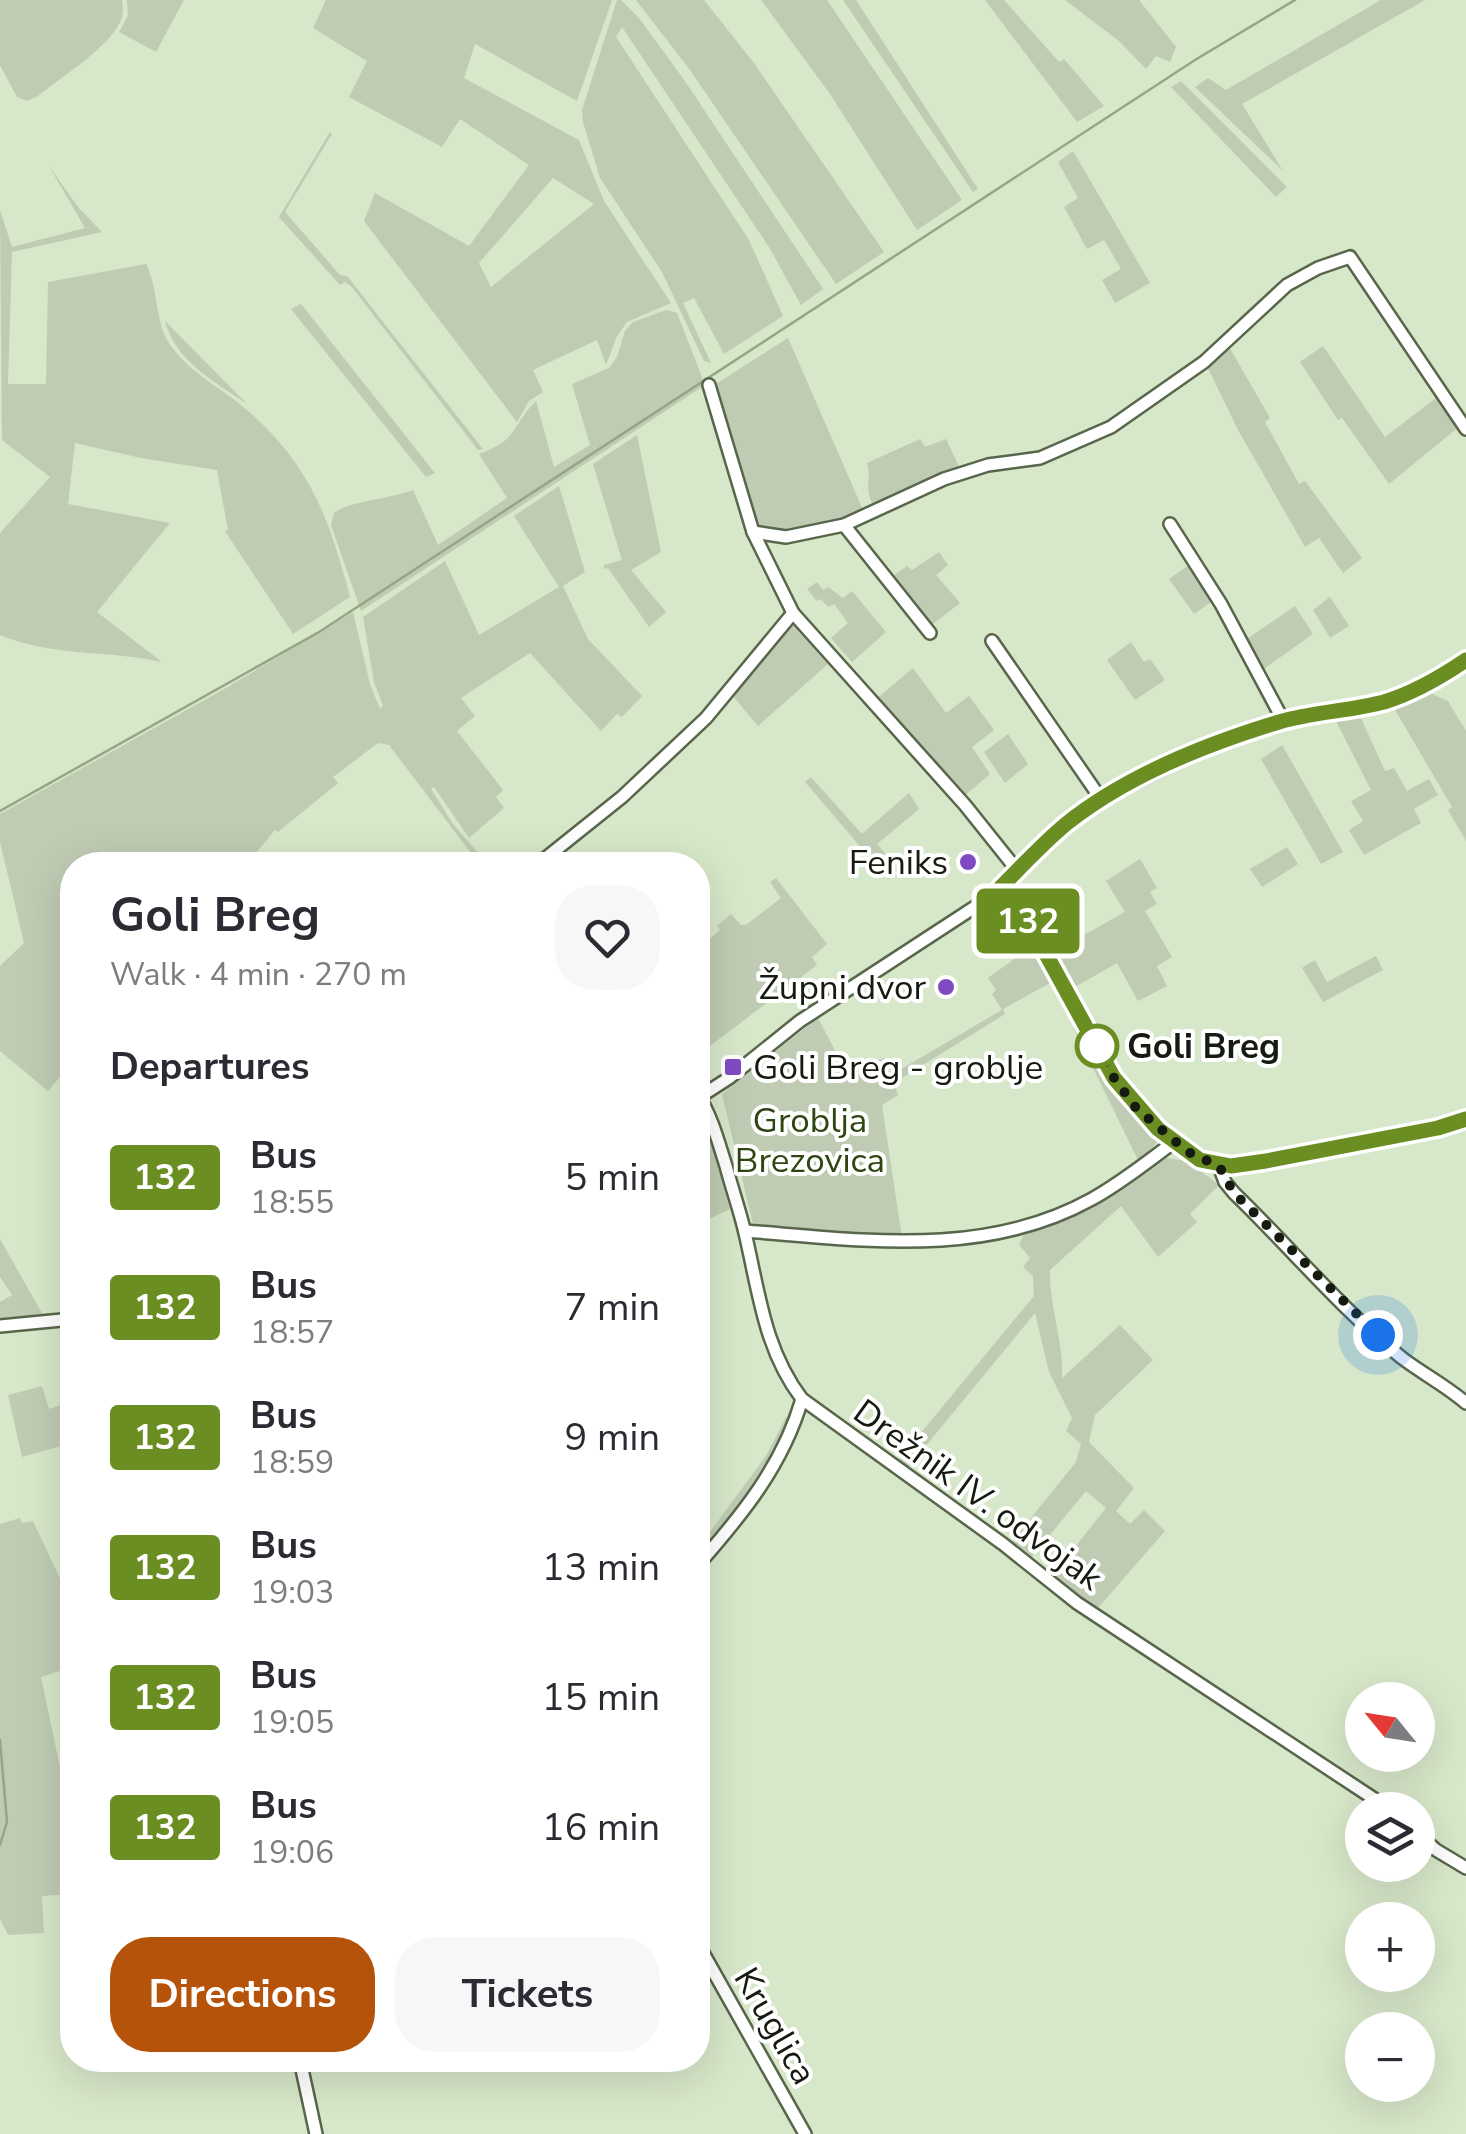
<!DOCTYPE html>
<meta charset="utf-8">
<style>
:root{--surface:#fff;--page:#f7f7f7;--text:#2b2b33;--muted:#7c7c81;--accent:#b45309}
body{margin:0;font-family:"Nunito Sans",sans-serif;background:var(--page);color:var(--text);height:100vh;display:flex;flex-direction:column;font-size:38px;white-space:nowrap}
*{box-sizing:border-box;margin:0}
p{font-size:32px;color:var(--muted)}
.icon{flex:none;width:55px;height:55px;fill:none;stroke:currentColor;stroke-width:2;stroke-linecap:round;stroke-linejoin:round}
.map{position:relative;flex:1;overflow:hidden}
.details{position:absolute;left:60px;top:852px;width:650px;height:1220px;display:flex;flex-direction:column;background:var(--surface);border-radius:40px;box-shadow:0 10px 40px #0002}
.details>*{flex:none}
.badge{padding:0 20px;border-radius:8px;font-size:35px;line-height:65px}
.needle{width:65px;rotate:300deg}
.tools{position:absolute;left:1345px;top:1682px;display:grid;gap:20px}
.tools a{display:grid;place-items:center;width:90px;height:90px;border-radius:50%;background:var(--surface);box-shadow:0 10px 40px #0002;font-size:50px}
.you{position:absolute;width:50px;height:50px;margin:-25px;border:8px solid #fff;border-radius:50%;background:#1a73e8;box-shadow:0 0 0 15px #1a73e833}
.map>.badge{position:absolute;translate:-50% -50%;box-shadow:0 0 0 5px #fff}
h2{padding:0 50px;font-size:38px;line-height:90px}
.round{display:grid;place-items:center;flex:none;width:105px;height:105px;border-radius:40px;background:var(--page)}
.headline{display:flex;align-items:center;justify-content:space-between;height:170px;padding:0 50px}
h1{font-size:48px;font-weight:700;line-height:75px}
.button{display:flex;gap:20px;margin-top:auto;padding:20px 50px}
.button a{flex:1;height:115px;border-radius:40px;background:var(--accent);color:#fff;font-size:40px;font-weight:700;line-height:115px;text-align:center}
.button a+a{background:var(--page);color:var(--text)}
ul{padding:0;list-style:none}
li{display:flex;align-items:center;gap:30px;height:130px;padding:0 50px}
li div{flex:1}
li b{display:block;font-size:38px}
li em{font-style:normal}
li .badge{min-width:110px;font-weight:700;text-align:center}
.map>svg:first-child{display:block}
.green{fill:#bfcbb3;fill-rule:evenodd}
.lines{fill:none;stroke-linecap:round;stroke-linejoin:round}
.stream{stroke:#94a683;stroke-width:2.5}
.minor-casing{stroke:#58664b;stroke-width:16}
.minor{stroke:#fff;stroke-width:11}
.line-casing{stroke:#fff;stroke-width:22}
.line{stroke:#6b8e23;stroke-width:15}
.walk{stroke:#161b11;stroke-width:10;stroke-dasharray:0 18}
.poi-dot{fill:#7f4bc3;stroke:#fff;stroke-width:4}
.stop-dot{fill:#fff;stroke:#6b8e23;stroke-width:5}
.labels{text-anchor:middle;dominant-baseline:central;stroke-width:8;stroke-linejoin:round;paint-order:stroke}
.poi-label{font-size:35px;fill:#161b11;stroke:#fff;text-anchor:end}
.stop-label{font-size:35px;font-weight:bold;fill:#161b11;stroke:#fff;text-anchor:start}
.park-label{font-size:35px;fill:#2e4611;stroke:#fff}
.street-label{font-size:35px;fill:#161b11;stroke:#fff}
</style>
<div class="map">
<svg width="1466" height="2134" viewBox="0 0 1466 2134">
<rect width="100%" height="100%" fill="#d7e7c9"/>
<!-- green -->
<g class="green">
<path d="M0,0h122c1,9 2,16 -3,24 -14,26 -58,53 -81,72l-11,5 -10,-4 -17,-32z"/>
<polygon points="127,0 184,0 156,52 119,32 128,16"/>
<path d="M326,0h286l-35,101 -102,-57 -11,34 115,62 25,61 67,102 -44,19 -10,14 -11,29 -9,-25 -64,30 10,22 -14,9 -12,21 -153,-201 11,-28 94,53 60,-81 -69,-46 -18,28 -93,-50 18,-36 -54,-33zM553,178l41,26 -103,83 -12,-24z"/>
<polygon points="617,0 621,0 639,18 685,81 823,289 801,305 769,247 622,27 616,37 749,240 783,316 724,354 694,298 683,303 711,363 704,361 662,272 600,178 583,122 582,110"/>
<polygon points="636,0 704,0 754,63 884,252 836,284 690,70"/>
<polygon points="761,0 827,0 962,200 917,230 830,94"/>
<polygon points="843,0 856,0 978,189 973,192"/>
<polygon points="985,0 1004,0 1059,62 1064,59 1104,106 1077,122"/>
<polygon points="1065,0 1139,0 1176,47 1170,62 1156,56 1146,69 1119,41"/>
<polygon points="1381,0 1425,0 1242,104 1283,171 1195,87 1208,78 1226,90"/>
<polygon points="1181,81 1287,187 1276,197 1171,87"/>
<polygon points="330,132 332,134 285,212 340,275 347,276 483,449 478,450 351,286 345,282 340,285 279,217"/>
<polygon points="1073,151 1150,283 1115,303 1102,280 1121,269 1104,240 1087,249 1064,207 1078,198 1058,162"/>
<path d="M49,166l29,41 24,25 -90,20 -4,132h38l2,-102 98,-18c13,25 8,59 25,82 20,28 51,42 76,64 64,56 82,108 103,187l-57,37 -68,-103 3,-1 -11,-60 -76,-12 -66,-15 -7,61 102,19 -73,89 65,50c-54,-12 -109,-5 -162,-27v-102l50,-56 -48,-37 -2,-230 12,37 73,-19z"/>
<polygon points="301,304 435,473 426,477 291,309"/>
<path d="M666,310l11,3 28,72 -344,226 -30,-86 3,-12c15,-12 57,-14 79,-23l25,55 69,-47 -28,-44c40,-14 32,-28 57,-53l18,66 36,-22 -18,-61 37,-16 8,-11 8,-26 8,-9z"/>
<path d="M165,321l82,83c-32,-22 -72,-43 -82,-83z"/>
<path d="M788,338l76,174c-36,15 -68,20 -107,18l-44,-144z"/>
<polygon points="1228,345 1270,418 1265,422 1299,484 1305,481 1362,558 1343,573 1319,538 1305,547 1238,430 1206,364"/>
<polygon points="1323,346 1385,437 1440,395 1460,426 1389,484 1342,418 1338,420 1300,362"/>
<polygon points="637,435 661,552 631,570 666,612 649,627 608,568 604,569 604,565 622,560 593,464"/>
<path d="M920,439l5,8 21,-8 14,30 -86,38c-11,-21 -2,-24 -7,-44z"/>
<polygon points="559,486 585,572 563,586 588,639 642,696 622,717 617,714 601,731 530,653 461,698 475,716 457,731 503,790 496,797 504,808 469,838 434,787 431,789 453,824 487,863 480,865 389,745 378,743 333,777 338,783 278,832 275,830 246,865 72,865 72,1063 48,1091 0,1051 0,966 24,943 0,842 0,814 226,688 353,612 370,684 380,709 383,706 374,682 363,617 445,561 479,635 559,587 514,516"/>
<polygon points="939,552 948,565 936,575 960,603 929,627 890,578 907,566 912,570"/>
<polygon points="1192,563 1214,600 1194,614 1169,579"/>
<polygon points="817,582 823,590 828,587 843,598 852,591 886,632 852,662 831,638 848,623 834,604 828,607 821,599 817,601 807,589"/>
<polygon points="1330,597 1349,626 1330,638 1313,610"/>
<polygon points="1295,606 1313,634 1261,671 1244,641"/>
<polygon points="790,624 800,628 829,663 758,726 732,695"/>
<polygon points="1131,642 1144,662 1150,659 1165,680 1135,700 1107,660"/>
<polygon points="913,668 946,713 969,696 994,730 972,747 990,774 962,798 875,700"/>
<polygon points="1428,692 1448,701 1466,731 1466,841 1448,810 1452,807 1394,708"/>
<polygon points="1360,716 1385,771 1394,768 1407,791 1429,779 1438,795 1414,809 1421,823 1364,855 1349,830 1363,821 1351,801 1371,790 1336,721"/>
<polygon points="1008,734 1028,764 1005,783 984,752"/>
<polygon points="1282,745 1343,852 1321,864 1261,759"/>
<polygon points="811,777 862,834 909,793 919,809 877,844 899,870 888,879 805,782"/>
<polygon points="1287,847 1298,864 1262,887 1250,869"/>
<polygon points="1140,859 1157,888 1150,892 1157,904 1145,911 1172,957 1157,966 1167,986 1138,1001 1117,963 1073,988 1054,952 1125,912 1106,881"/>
<polygon points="776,878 827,944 812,957 817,965 698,1055 698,949 720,930 717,926 731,914 741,925 746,925 781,898 770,882"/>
<polygon points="1032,946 1052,982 1003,1009 1005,1014 894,1083 898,1095 882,1105 902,1238 753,1224 722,1094 818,1018 847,1073 884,1058 891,1075 1002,1010 992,994 996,990 988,978"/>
<polygon points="1376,956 1383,970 1323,1002 1302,968 1315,960 1327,982"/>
<path d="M1076,1025c24,44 45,82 83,115l-20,22 -66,-135z"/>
<polygon points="698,1110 703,1115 730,1209 698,1224"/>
<path d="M1167,1158l20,3 32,24 -29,29 7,8 -39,35 -37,-51 -71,64c-1,37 14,72 12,108l58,-53 33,35 -58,55 -6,27 45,46 -18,23 14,13 14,-14 21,21 -68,78 -44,-34 53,-67 -20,-17 -55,67 -20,-15 65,-81 5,-18 -15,-13 6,-13 -23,-46 -14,-59 -129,157 -10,-7 138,-167 -1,-20 -10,-9 7,-9 -11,-13 7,-15 68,-27z"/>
<polygon points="0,1239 43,1315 0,1321 0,1302 12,1295 0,1277"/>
<polygon points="42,1386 49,1409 72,1401 72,1443 22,1457 8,1395"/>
<path d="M795,1400c-5,53 -63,119 -97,159v-11l68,-92z"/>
<polygon points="20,1518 22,1523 33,1521 72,1604 72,1667 41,1677 72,1824 72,1894 42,1896 44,1933 8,1935 0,1919 0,1524"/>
</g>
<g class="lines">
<!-- stream -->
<g class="stream">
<polyline points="0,811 319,632 1195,60 1295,0"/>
<polyline points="0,1740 7,1822 0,1845"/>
</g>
<!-- minor casing -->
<g class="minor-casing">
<g id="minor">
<polyline points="709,385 753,532 793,613 965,805 1017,870"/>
<polyline points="1170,524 1221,604 1283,720"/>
<polyline points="844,525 930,633"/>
<polyline points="753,532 786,537 844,525 944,479 988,465 1040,458 1111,427 1204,362 1287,285 1318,268 1350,257 1466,429"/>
<polyline points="992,641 1101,799"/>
<polyline points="537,865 622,797 706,718 793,613"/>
<polyline points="1000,888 1025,915 1114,1078 1157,1129 1200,1160 1231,1166 1267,1161 1438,1128 1466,1119"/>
<path d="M698,1095c14,22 20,46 28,71 6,23 14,45 19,67 14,59 19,116 57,166l201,145 74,59 314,207"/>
<polyline points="698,1098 729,1078 800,1021 984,901 1047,840 1101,799 1205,748 1283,720 1384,702 1439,678 1466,660"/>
<path d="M1219,1166l6,16 9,11c55,53 108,117 168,165 21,16 43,27 64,45"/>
<path d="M745,1231c117,9 239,28 347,-32 29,-16 55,-37 82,-57"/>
<polyline points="0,1326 72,1319"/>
<path d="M698,1565c44,-50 85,-100 104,-166"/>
<polyline points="1418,1834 1436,1850 1466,1868"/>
<polyline points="698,1944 805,2134"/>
<polyline points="300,2060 316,2134"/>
</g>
</g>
<!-- minor -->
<use href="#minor" class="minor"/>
</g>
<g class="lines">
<!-- line casing -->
<g class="line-casing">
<path id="line" d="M1466,660c-25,17 -52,33 -82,42 -34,9 -71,10 -105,20 -73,22 -153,54 -213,102 -24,20 -44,42 -66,64l25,28 89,162 44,51 42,31 31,6 35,-5 172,-33 28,-9"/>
</g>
<!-- line -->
<use href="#line" class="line"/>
<!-- walk -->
<polyline class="walk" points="1097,1046 1114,1078 1136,1108 1188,1152 1219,1166 1234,1193 1378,1335"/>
</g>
<!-- markers -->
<g class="poi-dot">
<circle cx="968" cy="862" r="10"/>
<circle cx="946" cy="987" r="10"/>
<rect x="723" y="1057" width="20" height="20" rx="5"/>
</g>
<circle class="stop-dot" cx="1097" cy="1046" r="20"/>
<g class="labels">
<!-- poi labels -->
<g class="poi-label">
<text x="948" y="862">Feniks</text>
<text x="926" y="987">Župni dvor</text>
<text x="753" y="1067" text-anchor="start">Goli Breg - groblje</text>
</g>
<!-- stop labels -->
<g class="stop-label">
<text x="1127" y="1046">Goli Breg</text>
</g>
<!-- park labels -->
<g class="park-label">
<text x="810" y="1120">Groblja<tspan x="810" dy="40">Brezovica</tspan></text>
</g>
<!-- street labels -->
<g class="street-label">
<text transform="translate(978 1495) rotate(36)">Drežnik IV. odvojak</text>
<text transform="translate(775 2026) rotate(60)">Kruglica</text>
</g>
</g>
</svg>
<div class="tools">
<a><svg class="needle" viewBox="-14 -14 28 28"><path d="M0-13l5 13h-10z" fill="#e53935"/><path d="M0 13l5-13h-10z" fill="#7c7c81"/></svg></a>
<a><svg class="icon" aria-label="layers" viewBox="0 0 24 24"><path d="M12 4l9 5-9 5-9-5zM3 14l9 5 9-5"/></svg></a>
<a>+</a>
<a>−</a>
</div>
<div class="you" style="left:1378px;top:1335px"></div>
<b class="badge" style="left:1028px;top:921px;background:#6b8e23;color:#fff">132</b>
<section class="details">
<div class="headline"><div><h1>Goli Breg</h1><p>Walk · 4 min · 270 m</p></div><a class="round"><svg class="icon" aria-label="heart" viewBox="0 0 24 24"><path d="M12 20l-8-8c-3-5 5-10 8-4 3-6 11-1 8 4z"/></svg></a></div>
<h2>Departures</h2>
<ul>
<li><span class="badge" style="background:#6b8e23;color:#fff">132</span><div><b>Bus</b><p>18:55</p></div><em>5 min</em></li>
<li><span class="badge" style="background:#6b8e23;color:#fff">132</span><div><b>Bus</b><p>18:57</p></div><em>7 min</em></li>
<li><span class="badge" style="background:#6b8e23;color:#fff">132</span><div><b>Bus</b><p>18:59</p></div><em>9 min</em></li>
<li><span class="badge" style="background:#6b8e23;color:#fff">132</span><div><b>Bus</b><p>19:03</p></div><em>13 min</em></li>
<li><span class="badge" style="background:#6b8e23;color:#fff">132</span><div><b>Bus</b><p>19:05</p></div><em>15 min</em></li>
<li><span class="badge" style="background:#6b8e23;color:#fff">132</span><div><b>Bus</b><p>19:06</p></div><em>16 min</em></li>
</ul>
<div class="button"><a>Directions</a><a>Tickets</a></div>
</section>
</div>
